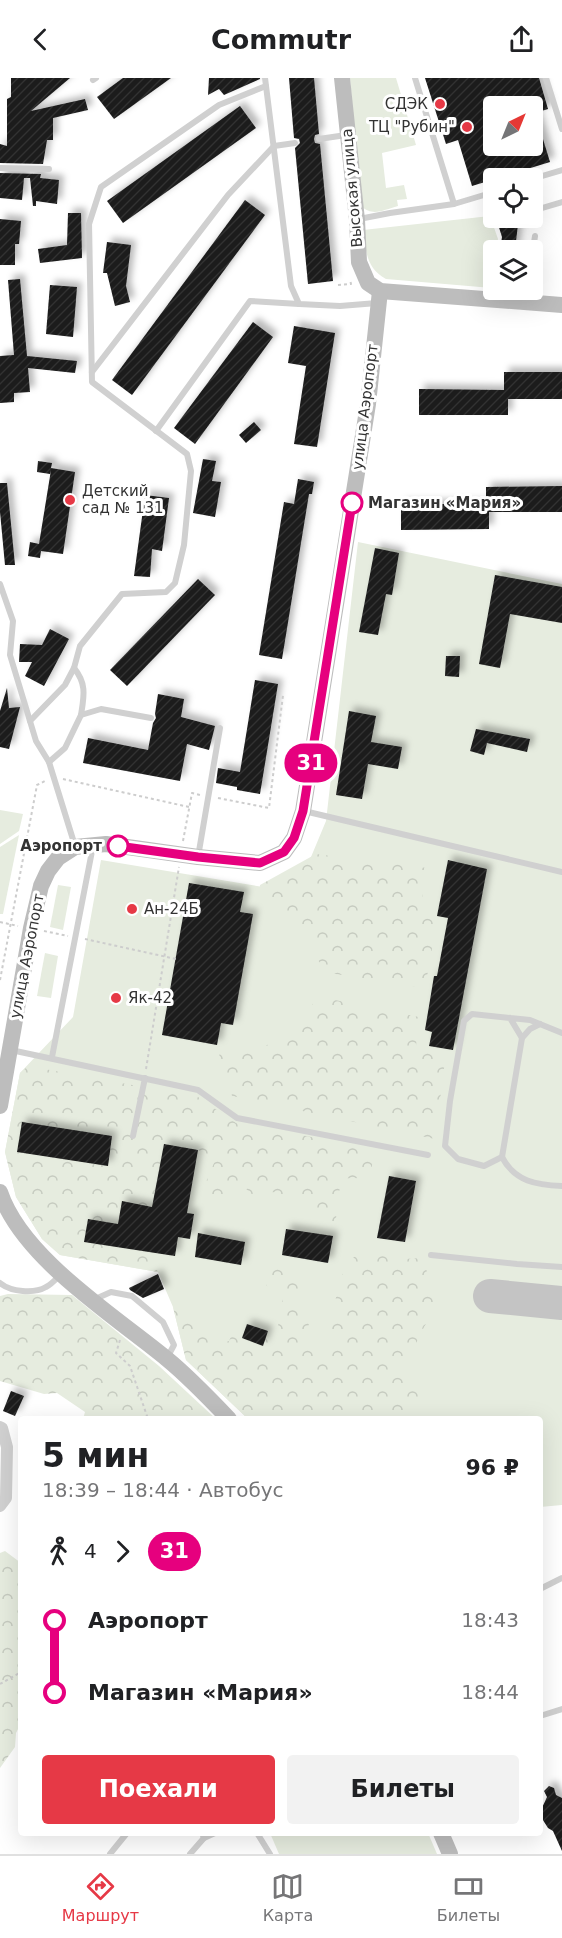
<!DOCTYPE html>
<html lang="ru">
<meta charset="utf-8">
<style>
:root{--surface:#fff;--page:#f2f2f2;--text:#202124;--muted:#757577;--line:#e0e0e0;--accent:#e63946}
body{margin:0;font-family:"DejaVu Sans",sans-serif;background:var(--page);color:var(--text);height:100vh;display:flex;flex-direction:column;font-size:22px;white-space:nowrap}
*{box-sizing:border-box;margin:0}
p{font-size:20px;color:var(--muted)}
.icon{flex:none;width:33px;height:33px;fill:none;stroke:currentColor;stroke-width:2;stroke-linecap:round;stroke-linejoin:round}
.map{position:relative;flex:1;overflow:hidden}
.side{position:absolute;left:18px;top:1338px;width:525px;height:420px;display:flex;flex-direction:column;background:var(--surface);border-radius:6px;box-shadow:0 6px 24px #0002}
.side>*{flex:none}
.badge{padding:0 12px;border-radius:20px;font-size:21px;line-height:39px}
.needle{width:39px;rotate:43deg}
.fabs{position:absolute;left:483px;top:18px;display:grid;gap:12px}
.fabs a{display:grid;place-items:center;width:60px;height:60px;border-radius:6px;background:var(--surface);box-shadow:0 6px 24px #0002;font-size:30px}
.map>.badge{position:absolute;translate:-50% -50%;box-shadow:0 0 0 3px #fff}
.legs{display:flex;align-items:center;gap:9px;height:66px;padding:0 24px;font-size:20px}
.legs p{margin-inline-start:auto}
.summary{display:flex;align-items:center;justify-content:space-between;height:102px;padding:0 24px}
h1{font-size:33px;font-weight:700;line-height:45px}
.cta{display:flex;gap:12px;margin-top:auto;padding:12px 24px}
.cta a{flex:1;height:69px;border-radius:6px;background:var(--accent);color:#fff;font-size:24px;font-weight:700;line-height:69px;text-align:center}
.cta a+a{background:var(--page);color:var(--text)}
ul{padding:0 24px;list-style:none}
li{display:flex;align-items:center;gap:21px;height:72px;font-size:22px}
li i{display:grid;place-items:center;width:9px;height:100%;margin:0 8px;background:currentColor}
li i::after{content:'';width:15px;height:15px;margin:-8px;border:4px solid;border-radius:50%;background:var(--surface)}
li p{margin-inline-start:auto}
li:first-child i{background:linear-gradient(#0000 50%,currentColor 0)}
li:last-child i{background:linear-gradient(currentColor 50%,#0000 0)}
header{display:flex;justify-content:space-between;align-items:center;height:78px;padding:0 24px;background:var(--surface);font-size:27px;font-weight:700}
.tab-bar{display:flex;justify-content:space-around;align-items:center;height:84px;border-top:2px solid var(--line);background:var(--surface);font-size:16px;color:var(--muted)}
.tab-bar a{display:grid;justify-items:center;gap:3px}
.tab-bar .selected{color:var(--accent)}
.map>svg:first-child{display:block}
.green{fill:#e6ecdf}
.forest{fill:url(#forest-crowns)}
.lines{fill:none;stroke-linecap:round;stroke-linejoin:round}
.taxiway{stroke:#c4c4c4;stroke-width:34}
.building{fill:url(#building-hatch);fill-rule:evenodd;filter:url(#shadow)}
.path{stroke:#cdcdcd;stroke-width:2;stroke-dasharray:3 3;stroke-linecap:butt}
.lane{stroke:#d0d0d0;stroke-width:6}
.street{stroke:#d0d0d0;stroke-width:12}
.secondary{stroke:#bdbdbd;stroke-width:16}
.line-1-casing{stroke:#fff;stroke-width:14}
.line-1{stroke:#e6007e;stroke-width:9}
.poi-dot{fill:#e63946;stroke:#fff;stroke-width:2}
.stop-1-dot{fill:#fff;stroke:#e6007e;stroke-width:3}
.labels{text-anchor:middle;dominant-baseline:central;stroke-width:6;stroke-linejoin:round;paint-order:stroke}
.poi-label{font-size:15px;fill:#333;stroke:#fff;text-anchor:start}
.street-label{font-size:15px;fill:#333;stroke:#fff}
.stop-label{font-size:15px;font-weight:bold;fill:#333;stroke:#fff;text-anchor:start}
</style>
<header><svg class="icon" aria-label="back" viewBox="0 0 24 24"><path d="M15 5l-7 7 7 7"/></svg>Commutr<svg class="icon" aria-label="share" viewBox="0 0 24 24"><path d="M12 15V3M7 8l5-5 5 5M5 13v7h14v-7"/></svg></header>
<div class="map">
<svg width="562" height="1776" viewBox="0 0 562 1776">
<defs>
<pattern id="forest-crowns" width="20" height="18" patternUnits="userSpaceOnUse" patternTransform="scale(1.5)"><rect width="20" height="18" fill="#e6ecdf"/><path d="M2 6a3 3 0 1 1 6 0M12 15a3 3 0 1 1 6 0" fill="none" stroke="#c6cbc0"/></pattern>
<pattern id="building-hatch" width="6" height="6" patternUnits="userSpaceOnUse" patternTransform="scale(1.5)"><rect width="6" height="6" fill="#1a1a1a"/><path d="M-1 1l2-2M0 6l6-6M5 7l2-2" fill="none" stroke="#333"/></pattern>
<filter id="shadow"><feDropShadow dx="5" dy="-5" stdDeviation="3" flood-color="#0004"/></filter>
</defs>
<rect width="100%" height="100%" fill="#fff"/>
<!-- green -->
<g class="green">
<path d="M350,0h46l20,67 -34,8 4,35 18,-3 3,14 -10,1 1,6c-15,4 -25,11 -37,0z"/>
<path d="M490,138l8,23 -2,11h-2l-2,38 -106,-9c-20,-11 -20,-28 -23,-49z"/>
<polygon points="358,464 562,506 562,1427 540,1429 540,1341 248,1341 186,1282 173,1229 158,1194 60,1177 42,1161 16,1119 5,1074 20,995 73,939 101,782 263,809 287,802 311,779 326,743"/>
<polygon points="0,732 23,736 19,753 0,766"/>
<polygon points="19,757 3,836 0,836 0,769"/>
<polygon points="58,807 71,809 63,852 50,849"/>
<polygon points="45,875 58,878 51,920 37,918"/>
<polygon points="270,1755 428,1755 437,1776 279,1776"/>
</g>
<!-- forest -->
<g class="forest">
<path d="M316,776l111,14 -8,49 18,3 -12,68 -102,-16c-16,-42 -16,-59 -65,-69l2,-18z"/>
<path d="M315,918l104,21 -3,29 30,7 -11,86 -203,-43c-2,-11 -7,-17 -16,-23l4,-21c11,-4 22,-2 33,-3 24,-4 58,-27 62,-53z"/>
<path d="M28,988l170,31 38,26 139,26c-5,29 -3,30 -34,29l-6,48 -21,-2 2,-21 -21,-4 -22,-7 -16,7 -14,-13 -8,12 -11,-1 -2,-3 -12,1 -7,-6 11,-26 -3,-7 -13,-6 -34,-6 -12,63 -30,-6 -4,23 -30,-5 -4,22 64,12 10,19 -98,-17 -18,-16 -26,-42 -11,-45 15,-79z"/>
<path d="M369,1174l35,7 18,-1 16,44c-4,11 -11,19 -16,29 -9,17 -9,26 -28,36l2,11 16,-6 13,14 -11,27 2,6h-168l-62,-59 -13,-53 48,36 8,-2 6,-13 7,2v8l21,7 5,-14 9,1 6,-35 -17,-12v-8l4,-10c4,0 11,0 15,2 13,7 16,27 18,40l7,5c1,10 -5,17 -5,27l23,9c3,-21 8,-77 24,-91 5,-5 10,-6 17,-7z"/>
<polygon points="8,1216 72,1217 159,1288 216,1341 83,1341 85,1334 57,1315 44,1316 0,1303 0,1218"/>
<polygon points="5,1473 21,1485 21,1645 16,1655 15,1669 0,1690 0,1475"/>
</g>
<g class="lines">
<!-- taxiway -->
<polyline class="taxiway" points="490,1218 562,1225"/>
</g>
<!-- building -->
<g class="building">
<polygon points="11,0 70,0 31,33 85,21 88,32 53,40 53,62 47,62 43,86 0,85 0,66 7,68 7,21 11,19"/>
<polygon points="123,0 171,0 114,41 97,19"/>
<polygon points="209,0 260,0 260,1 224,17 219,11 208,17"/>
<polygon points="289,0 314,0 319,56 315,57 314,61 315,65 320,66 333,203 308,206 295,70 300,65 299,61 294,60"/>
<path d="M425,0h114l9,31 -13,4 15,49 -78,24 -14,-46 -12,4zM494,28h38v40h-38z"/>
<polygon points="240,28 256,50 123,145 107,123"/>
<polygon points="0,95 41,96 40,100 59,102 57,126 36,123 36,128 33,128 30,100 24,100 22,122 0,120"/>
<polygon points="245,122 265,137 132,317 112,302"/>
<polygon points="68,135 81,135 82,180 40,185 38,171 67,167"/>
<polygon points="496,140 516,140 518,146 515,172 500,172 502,159"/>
<polygon points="0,141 21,143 19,166 15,166 15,187 0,187"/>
<polygon points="107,164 131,167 126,208 130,224 115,228 107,195 103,195"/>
<polygon points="20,201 27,278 77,283 75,295 28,290 30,314 14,315 14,324 0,325 0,278 14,277 8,202"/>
<polygon points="50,207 77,209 73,259 46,256"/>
<polygon points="253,244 273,259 195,366 174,350"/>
<polygon points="294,248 335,255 317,369 294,366 306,288 288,285"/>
<polygon points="504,294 562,294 562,321 508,321 508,337 419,337 419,311 504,312"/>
<polygon points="254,344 261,352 246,365 239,357"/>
<polygon points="203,381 216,383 212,403 221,404 215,439 193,435"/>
<polygon points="38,383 52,385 51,390 75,394 63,476 41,473 40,480 28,478 30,464 39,466 51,392 50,396 37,394"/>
<polygon points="298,401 314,404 312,416 309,416 282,581 259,577 284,424 294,426"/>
<polygon points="0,405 7,405 15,487 5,487 0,434"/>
<polygon points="562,408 562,434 489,434 489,451 401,452 401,426 486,426 486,409"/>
<polygon points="145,417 169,420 162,473 152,471 150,499 134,498"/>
<polygon points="375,470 399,475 392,517 386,516 378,557 359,554"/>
<polygon points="495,497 562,509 562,545 510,536 500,590 479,586"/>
<polygon points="198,501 215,517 127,608 110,592"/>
<polygon points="50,551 69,561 44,608 25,598 32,584 19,584 20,566 42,567"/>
<polygon points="446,578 460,578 459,599 445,598"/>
<polygon points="255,602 278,606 260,716 237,712 237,709 216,705 218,690 240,694"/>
<polygon points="7,610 9,630 20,629 9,671 0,669 0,633"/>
<polygon points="158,616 184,621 181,639 215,648 209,672 187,666 180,703 83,685 88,660 148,672 153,645 156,640 155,636"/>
<polygon points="349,633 376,638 371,664 402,669 398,691 368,686 362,721 336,717"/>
<polygon points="476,651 530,661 527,674 487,665 484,677 470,673"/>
<polygon points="448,782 487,791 453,972 429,968 432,954 425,952 434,898 437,898 448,840 437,838"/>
<polygon points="189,805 244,814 240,834 253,836 233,947 221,945 217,967 162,957"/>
<polygon points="22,1044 112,1058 108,1088 17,1074"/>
<polygon points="164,1066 198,1072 187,1135 194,1136 190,1161 178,1159 175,1178 84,1164 88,1141 118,1146 122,1123 152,1129"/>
<polygon points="389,1098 416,1103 405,1164 377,1160"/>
<polygon points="286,1151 333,1158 328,1185 282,1177"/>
<polygon points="198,1155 245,1164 241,1187 195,1179"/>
<polygon points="158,1196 164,1211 143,1220 130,1212 129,1210"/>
<polygon points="247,1246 268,1253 263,1268 242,1260"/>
<polygon points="11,1313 24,1318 15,1338 3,1333"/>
<polygon points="549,1708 554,1710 556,1717 562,1720 562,1773 553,1753 548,1750 541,1739 541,1732 547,1719 544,1713"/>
</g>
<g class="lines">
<!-- path -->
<g class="path">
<polyline points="338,207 351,206 350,202"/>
<polyline points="63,701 189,729"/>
<polyline points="218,720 269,730 283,617"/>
<polyline points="183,763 192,715 200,717"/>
<polyline points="0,844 18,848"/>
<polyline points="44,853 68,858"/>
<polyline points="85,861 176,881"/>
<polyline points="0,902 37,707 47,702"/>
<polyline points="146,991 179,789"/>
<polyline points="120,1262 116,1275 130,1288 148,1341"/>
<polyline points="0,1606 21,1594"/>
</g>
<!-- lane -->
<g class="lane">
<polyline points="265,0 291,208 299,226 340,228 377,225"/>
<polyline points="415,0 454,126"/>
<polyline points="546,0 562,51"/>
<polyline points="93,2 96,0"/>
<polyline points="319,61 346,57"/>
<polyline points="0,90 49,91"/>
<polyline points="532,101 562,92"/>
<polyline points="532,133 562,124"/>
<polyline points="359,141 390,135 454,126 494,114"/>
<polyline points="532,179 535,158"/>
<polyline points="518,223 524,212"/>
<polyline points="92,294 228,117 274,68 295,65"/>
<polyline points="156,353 250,223 299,226"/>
<polyline points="0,506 13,543 10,577 36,663 49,684 75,768"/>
<path d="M74,590c13,16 10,28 7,47"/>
<polyline points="30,643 65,607 74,590 80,568 122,516 166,514 175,505 184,467 191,393 187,376 92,304 89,146 101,109 219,27 266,8"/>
<polyline points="49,684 65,670 81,637 101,631 151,640"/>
<polyline points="304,733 562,794"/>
<polyline points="198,779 220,650"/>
<polyline points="510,940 522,960 502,1079 484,1088 458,1081 445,1068 450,1023 464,943 472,936 530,942 562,955"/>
<polyline points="522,960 530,951 540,946"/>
<polyline points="11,972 198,1012 237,1040 428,1077"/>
<polyline points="52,979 93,768"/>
<polyline points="133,1058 145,1000"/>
<path d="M502,1079c13,25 35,28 60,29"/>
<polyline points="431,1177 517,1186 562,1189"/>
<path d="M0,1205c11,9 34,11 46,4 6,-3 11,-9 15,-13"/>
<polyline points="93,1222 111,1214 132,1218 163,1244 174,1267 167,1280"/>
<polyline points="540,1511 562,1500"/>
<polyline points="540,1638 562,1631"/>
<polyline points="202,1755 204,1760 215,1755"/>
<polyline points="257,1755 270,1776"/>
<polyline points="110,1776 127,1755"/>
<polyline points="190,1776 204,1760"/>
</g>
<!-- street -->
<polyline class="street" points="0,1349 2,1350 7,1369 6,1420 0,1428"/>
<!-- secondary -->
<g class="secondary">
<polyline points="342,0 357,142 359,184 368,205 380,213 562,227"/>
<polyline points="0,1028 31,850 41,808 48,793 58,780 75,769 106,766 198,779 260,785 284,774 294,760 303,733 368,326 380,213"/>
<path d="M0,1114c22,66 115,124 167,167 22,18 42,39 62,60"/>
<polyline points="441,1755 450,1776"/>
</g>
</g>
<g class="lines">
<!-- line-1 casing -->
<g class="line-1-casing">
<polyline id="line-1" points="118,768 198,779 260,785 284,774 294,760 303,733 352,425"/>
</g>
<!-- line-1 -->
<use href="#line-1" class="line-1"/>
</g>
<!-- markers -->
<g class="poi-dot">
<circle cx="440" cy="26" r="6"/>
<circle cx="467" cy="49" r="6"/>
<circle cx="70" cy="422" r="6"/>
<circle cx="132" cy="831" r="6"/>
<circle cx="116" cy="920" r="6"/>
</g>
<g class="stop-1-dot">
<circle cx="352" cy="425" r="10"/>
<circle cx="118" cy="768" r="10"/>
</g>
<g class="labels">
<!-- poi labels -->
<g class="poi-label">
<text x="428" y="26" text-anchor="end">СДЭК</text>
<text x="455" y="49" text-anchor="end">ТЦ "Рубин"</text>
<text x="82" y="413">Детский<tspan x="82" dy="17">сад № 131</tspan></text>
<text x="144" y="831">Ан-24Б</text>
<text x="128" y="920">Як-42</text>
</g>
<!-- street labels -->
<g class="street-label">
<text transform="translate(352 110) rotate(-95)">Высокая улица</text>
<text transform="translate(365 329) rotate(-83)">улица Аэропорт</text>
<text transform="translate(27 878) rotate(-79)">улица Аэропорт</text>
</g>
<!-- stop labels -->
<g class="stop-label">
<text x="368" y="425">Магазин «Мария»</text>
<text x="102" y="768" text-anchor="end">Аэропорт</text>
</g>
</g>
</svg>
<div class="fabs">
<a><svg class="needle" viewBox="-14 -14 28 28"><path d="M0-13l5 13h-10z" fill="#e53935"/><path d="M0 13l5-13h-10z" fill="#757577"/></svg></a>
<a><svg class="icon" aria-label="locate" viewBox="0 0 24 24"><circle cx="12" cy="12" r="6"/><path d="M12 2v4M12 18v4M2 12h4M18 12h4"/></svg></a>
<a><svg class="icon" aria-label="layers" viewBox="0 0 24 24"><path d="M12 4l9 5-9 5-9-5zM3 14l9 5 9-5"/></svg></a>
</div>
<b class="badge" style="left:311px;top:685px;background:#e6007e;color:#fff">31</b>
<section class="side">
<div class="summary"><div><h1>5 мин</h1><p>18:39 – 18:44 · Автобус</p></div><b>96 ₽</b></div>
<div class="legs"><svg class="icon" aria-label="walk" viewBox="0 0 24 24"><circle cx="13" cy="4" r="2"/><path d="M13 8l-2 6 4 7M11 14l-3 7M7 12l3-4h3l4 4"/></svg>4<svg class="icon" aria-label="forward" viewBox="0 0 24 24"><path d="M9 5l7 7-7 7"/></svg><b class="badge" style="background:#e6007e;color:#fff">31</b></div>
<ul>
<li><i style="color:#e6007e"></i><b>Аэропорт</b><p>18:43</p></li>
<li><i style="color:#e6007e"></i><b>Магазин «Мария»</b><p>18:44</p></li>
</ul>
<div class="cta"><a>Поехали</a><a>Билеты</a></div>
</section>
</div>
<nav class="tab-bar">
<a class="selected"><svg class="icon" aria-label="directions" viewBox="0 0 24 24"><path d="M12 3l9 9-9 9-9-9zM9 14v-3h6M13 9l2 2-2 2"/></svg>Маршрут</a>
<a><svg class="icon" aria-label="map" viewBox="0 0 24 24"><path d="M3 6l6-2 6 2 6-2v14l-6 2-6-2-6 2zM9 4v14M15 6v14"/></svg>Карта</a>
<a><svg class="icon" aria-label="tickets" viewBox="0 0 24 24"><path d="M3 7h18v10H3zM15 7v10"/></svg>Билеты</a>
</nav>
